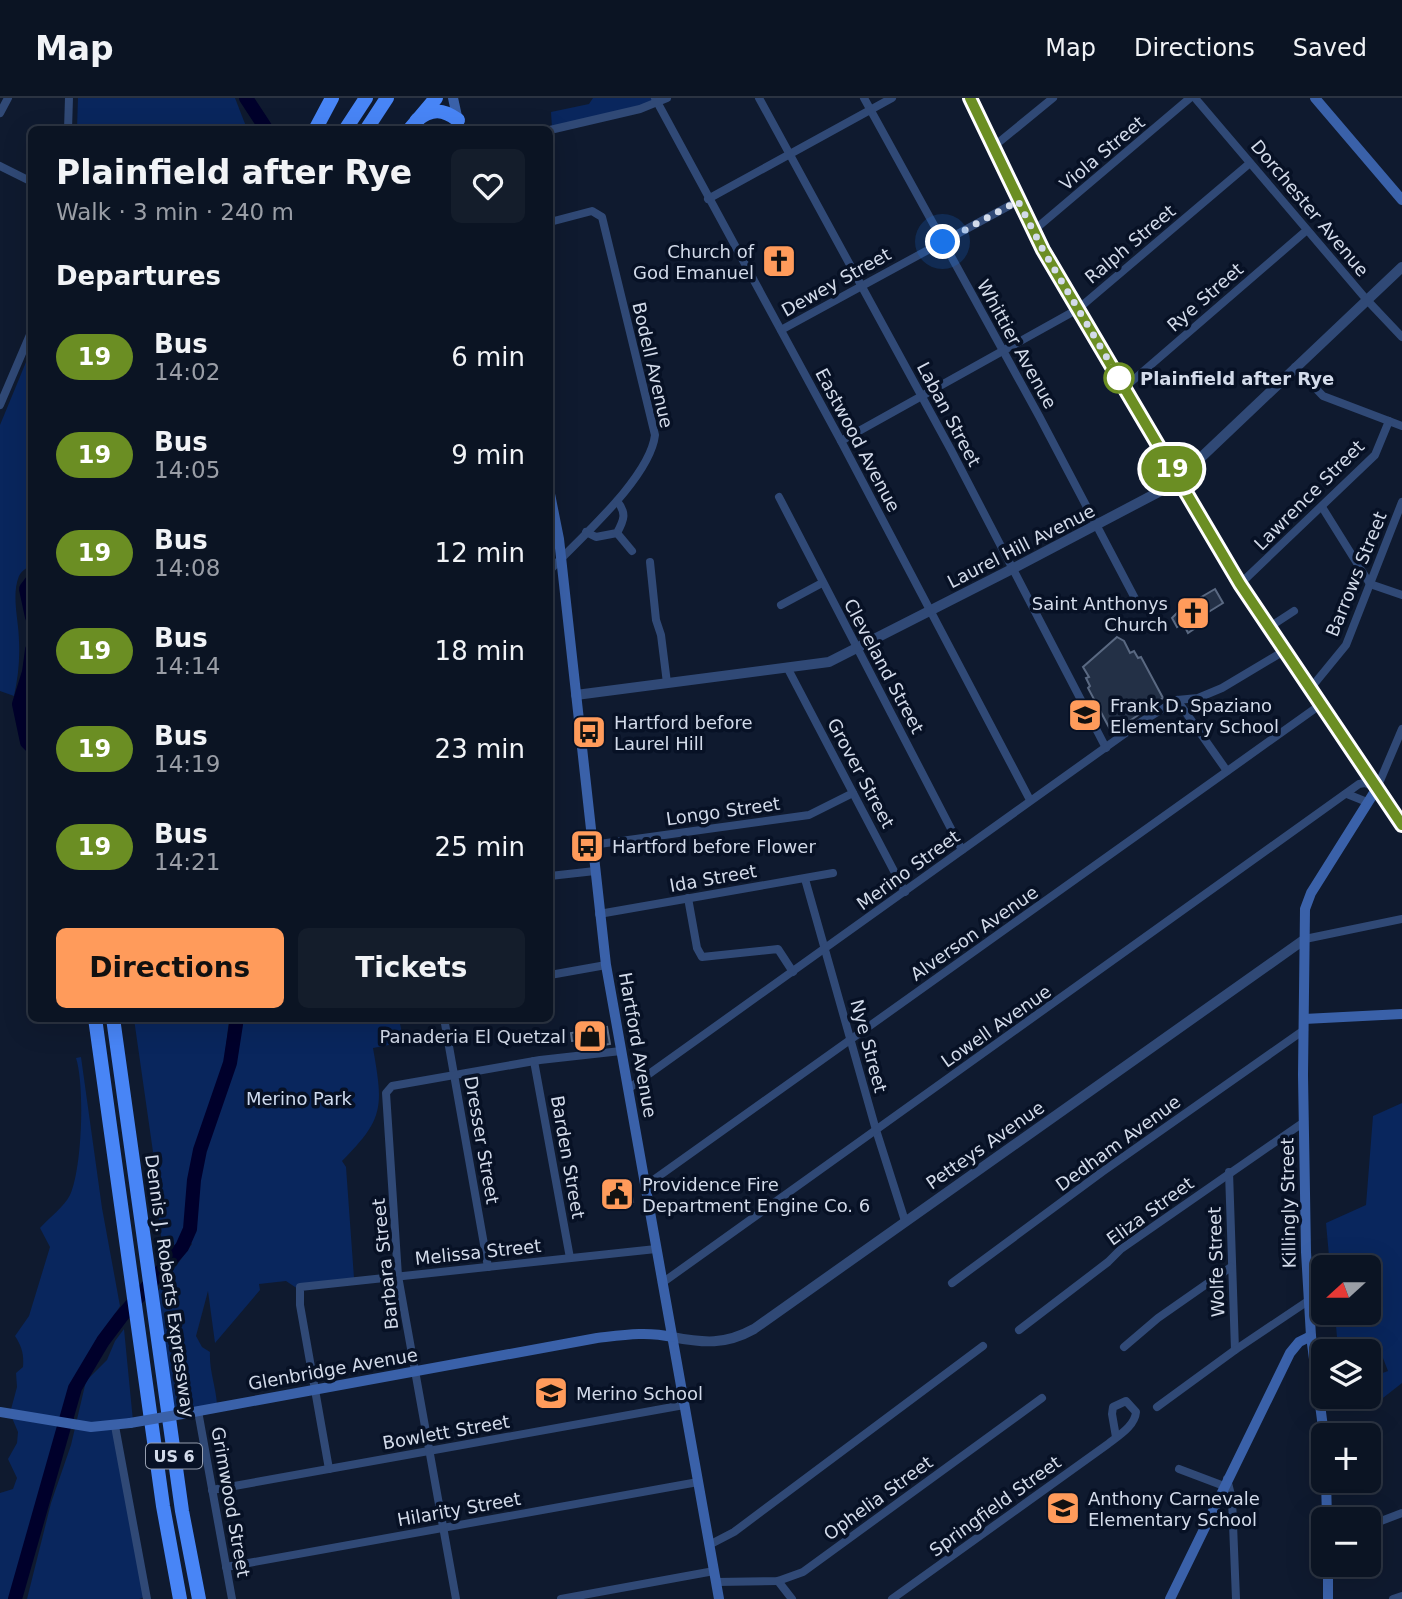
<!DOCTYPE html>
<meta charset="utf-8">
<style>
:root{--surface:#0b1423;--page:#141d2b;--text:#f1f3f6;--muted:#9a9ea6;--line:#2b3341;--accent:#ff9b5b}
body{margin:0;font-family:"DejaVu Sans",sans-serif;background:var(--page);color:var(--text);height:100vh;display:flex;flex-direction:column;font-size:26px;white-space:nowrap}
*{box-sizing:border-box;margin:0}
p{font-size:23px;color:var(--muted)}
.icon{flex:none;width:38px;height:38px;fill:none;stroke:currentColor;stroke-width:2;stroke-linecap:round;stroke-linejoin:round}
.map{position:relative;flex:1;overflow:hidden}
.panel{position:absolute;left:28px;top:28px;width:525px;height:896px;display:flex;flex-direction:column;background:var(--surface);border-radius:10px;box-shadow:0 7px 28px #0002,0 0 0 2px var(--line)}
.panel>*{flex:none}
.badge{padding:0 14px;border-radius:23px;font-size:24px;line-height:46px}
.needle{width:46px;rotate:249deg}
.controls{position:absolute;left:1311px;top:1157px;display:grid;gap:14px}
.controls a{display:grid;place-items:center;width:70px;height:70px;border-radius:10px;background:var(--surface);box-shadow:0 7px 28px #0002,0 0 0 2px var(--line);font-size:35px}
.you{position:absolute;width:35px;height:35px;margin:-18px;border:5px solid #fff;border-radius:50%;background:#1a73e8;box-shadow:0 0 0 10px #1a73e833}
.map>.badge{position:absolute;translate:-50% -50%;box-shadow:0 0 0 4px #fff}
h2{padding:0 28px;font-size:26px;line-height:63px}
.round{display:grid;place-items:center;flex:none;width:74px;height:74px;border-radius:10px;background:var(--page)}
.headline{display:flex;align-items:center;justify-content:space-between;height:119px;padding:0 28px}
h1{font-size:33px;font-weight:600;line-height:52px}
.cta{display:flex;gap:14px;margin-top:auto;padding:14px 28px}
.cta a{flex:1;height:80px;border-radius:10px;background:var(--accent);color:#111;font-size:28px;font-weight:600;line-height:80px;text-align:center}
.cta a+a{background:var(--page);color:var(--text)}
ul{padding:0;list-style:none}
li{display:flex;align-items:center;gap:21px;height:98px;padding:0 28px}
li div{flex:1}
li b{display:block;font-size:26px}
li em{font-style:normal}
li .badge{min-width:77px;font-weight:700;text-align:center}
header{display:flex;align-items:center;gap:42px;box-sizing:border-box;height:98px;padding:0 35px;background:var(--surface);border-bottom:2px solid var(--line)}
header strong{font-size:33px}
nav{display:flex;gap:38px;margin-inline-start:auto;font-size:24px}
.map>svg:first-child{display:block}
.green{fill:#09265d}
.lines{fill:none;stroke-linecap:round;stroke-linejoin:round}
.river{stroke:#00002b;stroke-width:14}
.building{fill:#233046;stroke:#5a6982;stroke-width:2}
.minor{stroke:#304976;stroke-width:8}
.tertiary{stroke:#304976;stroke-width:10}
.secondary{stroke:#3a61a9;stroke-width:10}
.motorway{stroke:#4885f6;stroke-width:14}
.secondary-bridge{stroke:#3a61a9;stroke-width:10}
.line-casing{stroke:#fff;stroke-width:16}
.line{stroke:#6b8e23;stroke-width:10}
.walk{stroke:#d3dbea;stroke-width:7;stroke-dasharray:0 12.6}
.stop-dot{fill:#fff;stroke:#6b8e23;stroke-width:3.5}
.labels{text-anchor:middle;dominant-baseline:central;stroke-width:7;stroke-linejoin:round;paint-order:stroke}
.shield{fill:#071125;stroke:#969eaf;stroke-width:2}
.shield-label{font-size:16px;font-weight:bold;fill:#d3dbea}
.street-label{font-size:18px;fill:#d3dbea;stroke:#071125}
.poi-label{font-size:18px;fill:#d3dbea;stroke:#071125;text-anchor:start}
.stop-label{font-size:18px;font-weight:bold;fill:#d3dbea;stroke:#071125;text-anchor:start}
.park-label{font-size:18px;fill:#d0dcf0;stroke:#071125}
</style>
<header>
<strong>Map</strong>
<nav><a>Map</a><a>Directions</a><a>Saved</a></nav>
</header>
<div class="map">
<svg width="1402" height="1501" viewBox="0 0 1402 1501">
<rect width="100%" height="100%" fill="#0f1a2f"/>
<!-- green -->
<g class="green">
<polygon points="78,0 235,0 247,31 77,31"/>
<polygon points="593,0 655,0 657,3 552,30 551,14 589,6"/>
<path d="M31,252v215c-4,3 -9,5 -12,11 -8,20 0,45 0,65 1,19 -1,37 -5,55l-14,-5v-266z"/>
<path d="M134,921h95l-6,55 -6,19 -11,20 -15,51 34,-77 11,-68h163l5,23 -31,6c10,58 12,70 -31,113l4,6 8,111 -56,11 -12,-8 -27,3 1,6 -45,53 -7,-52 -12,45 6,11 8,5c-1,19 6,34 7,53l-45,11 -17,-121 37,-51 -9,-13 -7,20 -12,10 -13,-107 2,-2z"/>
<path d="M81,959l21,151 18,98 -49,79 -12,35 -3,29 -35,113 -7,37h-14v-106l13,-4 4,-11 -9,-19 9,-16 1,-11 -8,-19 7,-26 -1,-14 7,-6c1,-13 -1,-20 -8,-31l14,-20 21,-69 -10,-19c9,-10 24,-21 30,-33 12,-26 15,-109 6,-137z"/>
<polygon points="1402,1005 1402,1285 1374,1307 1369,1295 1369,1280 1388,1273 1383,1260 1369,1257 1368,1253 1338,1252 1335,1215 1368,1214 1368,1169 1330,1169 1326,1125 1366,1107 1373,1018"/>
<polygon points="124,1231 133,1323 119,1331 148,1498 139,1501 27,1501 51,1405 71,1347 86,1283 107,1262 115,1243"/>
</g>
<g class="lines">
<!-- river -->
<g class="river">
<polyline points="246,0 267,32"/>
<polyline points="32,483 26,491 32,519"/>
<polyline points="32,552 29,574 19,606 27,644 32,649"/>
<polyline points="15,1501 75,1290 103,1243 121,1219 182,1149 190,1131 194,1082 200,1052 230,965 237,920"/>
</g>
</g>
<!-- building -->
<g class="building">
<polygon points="1215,491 1223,505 1194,523 1197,529 1188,535 1183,525 1177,529 1172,520 1183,509 1181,505 1189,501 1191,505"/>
<polygon points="1117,539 1124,543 1130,555 1134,553 1138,560 1141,559 1163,600 1112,635 1088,590 1090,588 1086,580 1089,579 1083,569"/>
<polygon points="607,929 610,946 596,948 596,943 592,942 572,943 571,935"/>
<polygon points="629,1082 633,1104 605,1109 602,1088"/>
</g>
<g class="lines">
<!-- minor -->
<g class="minor">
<polyline points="655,0 841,343 1030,702"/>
<polyline points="759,0 951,352 1106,650"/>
<polyline points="864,0 1039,318 1139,508"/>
<polyline points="1195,0 1366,201 1402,239"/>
<polyline points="0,15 8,0"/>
<polyline points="68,32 69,0"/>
<polyline points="550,32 640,11 667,0"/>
<polyline points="993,49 1053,0"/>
<polyline points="0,68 32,84"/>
<polyline points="708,101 892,0"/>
<path d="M550,124l42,-11 10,6 53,218c-5,43 -76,104 -105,135"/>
<polyline points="1033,133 1190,0"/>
<polyline points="781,232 1018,103"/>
<polyline points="1295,269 1323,298 1402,328"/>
<polyline points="1124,290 1307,132"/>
<polyline points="0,307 32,232"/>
<polyline points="841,343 1078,211 1250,65"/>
<polyline points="779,399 962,752"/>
<polyline points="1322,409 1370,486 1402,497"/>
<path d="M586,434l10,5 21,-4c7,-13 10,-20 0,-32"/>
<polyline points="617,435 632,453"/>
<polyline points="650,464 656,522 661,537 667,585"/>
<polyline points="1240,486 1375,357 1389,323"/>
<polyline points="781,507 822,485"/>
<polyline points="1268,530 1294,513"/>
<polyline points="788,571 905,794"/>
<polyline points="1310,591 1346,547 1402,404"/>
<polyline points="1177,602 1227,673"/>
<polyline points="1347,696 1367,704"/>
<polyline points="592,747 809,717 853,695"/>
<polyline points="550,778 595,773"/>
<polyline points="805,781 876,1032 905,1123"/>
<polyline points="688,800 697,850 702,859 778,851 793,874"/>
<polyline points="599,816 833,775"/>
<polyline points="1305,841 1402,821"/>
<polyline points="550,877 606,867"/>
<polyline points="444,920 488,1169"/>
<polyline points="534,963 570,1160"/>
<polyline points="628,991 1141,624 1177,602 1198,600 1222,590 1284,553"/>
<polyline points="1229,1074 1235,1252"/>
<polyline points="645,1088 1320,607"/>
<polyline points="662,1185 1359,686 1365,685 1377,690 1402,631"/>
<polyline points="952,1185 1102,1074 1304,932"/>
<polyline points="1019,1232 1108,1164 1121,1151 1304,1024"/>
<polyline points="1124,1249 1158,1220 1231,1169"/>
<polyline points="1157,1309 1235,1252 1308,1203"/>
<polyline points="198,1313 232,1501"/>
<polyline points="115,1328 147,1501"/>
<polyline points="329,1371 300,1207 300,1189 656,1151"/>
<polyline points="1179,1371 1224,1388"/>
<polyline points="1227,1381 1232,1401 1236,1501"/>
<polyline points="212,1392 684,1307"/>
<polyline points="1368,1428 1402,1415"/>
<polyline points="709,1447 734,1434 983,1248"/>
<polyline points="226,1469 698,1384"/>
<polyline points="778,1483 792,1501"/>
<polyline points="716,1484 778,1483 803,1474 1042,1300"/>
<polyline points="456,1501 398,1178 386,995 392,988 540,962 621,953"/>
<polyline points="561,1501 714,1473"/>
<path d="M892,1501l216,-155c10,-8 27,-18 28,-32l-10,-11 -13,6 -1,7 4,23"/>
<polyline points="1393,1501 1402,1498"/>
</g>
<!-- tertiary -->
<g class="tertiary">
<polyline points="576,597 829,564 1014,470 1172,387 1402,169"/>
<path d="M672,1239c32,6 53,8 82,-8l551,-390"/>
</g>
<!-- secondary -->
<g class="secondary">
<polyline points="453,0 460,32"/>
<polyline points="969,0 1037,142 1246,495 1402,727"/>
<polyline points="1315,0 1402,102"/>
<polyline points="550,396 559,441 606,867 719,1501"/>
<polyline points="1304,921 1402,916"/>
<polyline points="0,1314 91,1329 130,1325"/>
<path d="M188,1315l409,-75c26,-3 50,-7 75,-1"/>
<polyline points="1324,1337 1311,1238 1306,1154 1303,977 1305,811 1311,795 1377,690"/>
<polyline points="1326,1382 1327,1421"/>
<polyline points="1328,1466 1328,1501"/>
<polyline points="1170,1501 1290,1255 1299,1244 1311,1238"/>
</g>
<!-- motorway -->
<g class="motorway">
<path d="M417,22c15,-12 26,-11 41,0"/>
<polyline points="315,32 332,0"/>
<polyline points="345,32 366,0"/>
<polyline points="366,32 387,0"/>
<polyline points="409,32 436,0"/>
<polyline points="95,920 163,1408 180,1501"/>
<polyline points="113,920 182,1413 199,1501"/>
</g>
<!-- secondary-bridge -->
<polyline class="secondary-bridge" points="130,1325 188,1315"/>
</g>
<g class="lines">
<!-- line casing -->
<g class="line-casing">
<polyline id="line" points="970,0 1043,152 1240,486 1402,727"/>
</g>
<!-- line -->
<use href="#line" class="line"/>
<!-- walk -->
<polyline class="walk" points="943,144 1018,103 1043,152 1119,280"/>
</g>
<!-- icons -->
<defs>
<g id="church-square" transform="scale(1.75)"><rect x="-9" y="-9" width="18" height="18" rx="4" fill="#ff9b5b" stroke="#071125"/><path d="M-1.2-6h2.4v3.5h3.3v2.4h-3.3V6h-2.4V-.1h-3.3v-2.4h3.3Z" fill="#111"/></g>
<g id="school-square" transform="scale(1.75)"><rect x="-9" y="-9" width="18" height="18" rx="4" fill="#ff9b5b" stroke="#071125"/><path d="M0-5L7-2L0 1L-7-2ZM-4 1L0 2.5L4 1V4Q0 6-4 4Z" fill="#111"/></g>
<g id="bus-square" transform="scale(1.75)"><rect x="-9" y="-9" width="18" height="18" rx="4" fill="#ff9b5b" stroke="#071125"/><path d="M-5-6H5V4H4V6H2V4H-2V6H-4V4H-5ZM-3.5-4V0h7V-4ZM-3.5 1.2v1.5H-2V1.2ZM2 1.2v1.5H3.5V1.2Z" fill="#111"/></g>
<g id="shop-square" transform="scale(1.75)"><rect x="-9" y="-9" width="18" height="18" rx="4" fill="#ff9b5b" stroke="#071125"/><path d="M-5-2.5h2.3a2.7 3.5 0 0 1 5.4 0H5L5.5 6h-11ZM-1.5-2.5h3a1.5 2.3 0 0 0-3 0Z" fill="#111"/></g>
<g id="civic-square" transform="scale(1.75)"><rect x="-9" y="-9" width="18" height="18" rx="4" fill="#ff9b5b" stroke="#071125"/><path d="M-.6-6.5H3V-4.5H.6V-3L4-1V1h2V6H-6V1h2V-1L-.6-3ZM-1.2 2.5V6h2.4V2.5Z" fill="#111"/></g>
</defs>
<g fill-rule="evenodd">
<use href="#church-square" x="779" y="163"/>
<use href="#church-square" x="1193" y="515"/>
<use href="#school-square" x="1085" y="617"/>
<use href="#bus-square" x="589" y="634"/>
<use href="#bus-square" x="587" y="748"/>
<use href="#shop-square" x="590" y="938"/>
<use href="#civic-square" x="617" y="1096"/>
<use href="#school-square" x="551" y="1295"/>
<use href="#school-square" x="1063" y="1410"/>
</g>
<!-- markers -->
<circle class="stop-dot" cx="1119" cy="280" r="14"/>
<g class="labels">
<!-- shield labels -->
<rect class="shield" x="146" y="1345.5" width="56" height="25" rx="5"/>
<g class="shield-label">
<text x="174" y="1358">US 6</text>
</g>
<!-- street labels -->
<g class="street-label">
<text transform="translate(1102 55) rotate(-40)">Viola Street</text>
<text transform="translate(1310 110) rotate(50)">Dorchester Avenue</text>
<text transform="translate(1130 146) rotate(-40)">Ralph Street</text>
<text transform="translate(836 184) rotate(-29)">Dewey Street</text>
<text transform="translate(1205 199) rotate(-41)">Rye Street</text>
<text transform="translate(1017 246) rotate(61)">Whittier Avenue</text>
<text transform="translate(653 267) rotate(77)">Bodell Avenue</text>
<text transform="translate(949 316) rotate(62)">Laban Street</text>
<text transform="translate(858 342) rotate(62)">Eastwood Avenue</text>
<text transform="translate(1309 397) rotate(-45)">Lawrence Street</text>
<text transform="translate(1021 448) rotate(-27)">Laurel Hill Avenue</text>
<text transform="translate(1356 476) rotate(-68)">Barrows Street</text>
<text transform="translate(884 568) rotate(62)">Cleveland Street</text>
<text transform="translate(861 675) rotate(62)">Grover Street</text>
<text transform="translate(723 713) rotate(-8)">Longo Street</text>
<text transform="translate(908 772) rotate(-36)">Merino Street</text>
<text transform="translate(713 780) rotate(-10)">Ida Street</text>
<text transform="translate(974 835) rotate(-35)">Alverson Avenue</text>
<text transform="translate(996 928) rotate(-35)">Lowell Avenue</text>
<text transform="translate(638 947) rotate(80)">Hartford Avenue</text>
<text transform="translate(869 948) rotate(75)">Nye Street</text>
<text transform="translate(482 1042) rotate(80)">Dresser Street</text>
<text transform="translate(1118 1045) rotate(-36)">Dedham Avenue</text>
<text transform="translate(985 1047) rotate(-35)">Petteys Avenue</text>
<text transform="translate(568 1059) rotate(80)">Barden Street</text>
<text transform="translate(1288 1105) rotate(-91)">Killingly Street</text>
<text transform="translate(1150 1113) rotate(-36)">Eliza Street</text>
<text transform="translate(478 1154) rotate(-6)">Melissa Street</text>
<text transform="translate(1216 1164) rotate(-92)">Wolfe Street</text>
<text transform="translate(385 1166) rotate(-96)">Barbara Street</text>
<text transform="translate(170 1188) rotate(82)">Dennis J. Roberts Expressway</text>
<text transform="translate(333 1271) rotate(-10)">Glenbridge Avenue</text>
<text transform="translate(446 1334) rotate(-10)">Bowlett Street</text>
<text transform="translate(878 1400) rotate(-36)">Ophelia Street</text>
<text transform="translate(231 1404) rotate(80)">Grimwood Street</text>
<text transform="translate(995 1408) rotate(-36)">Springfield Street</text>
<text transform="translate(459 1411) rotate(-10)">Hilarity Street</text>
</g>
<!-- poi labels -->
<g class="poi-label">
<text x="754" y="153" text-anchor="end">Church of<tspan x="754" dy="21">God Emanuel</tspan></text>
<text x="1168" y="505" text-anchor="end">Saint Anthonys<tspan x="1168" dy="21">Church</tspan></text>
<text x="1110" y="607">Frank D. Spaziano<tspan x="1110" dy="21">Elementary School</tspan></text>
<text x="614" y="624">Hartford before<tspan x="614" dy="21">Laurel Hill</tspan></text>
<text x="612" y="748">Hartford before Flower</text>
<text x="566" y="938" text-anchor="end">Panaderia El Quetzal</text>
<text x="642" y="1086">Providence Fire<tspan x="642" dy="21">Department Engine Co. 6</tspan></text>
<text x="576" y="1295">Merino School</text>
<text x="1088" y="1400">Anthony Carnevale<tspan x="1088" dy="21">Elementary School</tspan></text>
</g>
<!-- stop labels -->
<g class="stop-label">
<text x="1140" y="280">Plainfield after Rye</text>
</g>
<!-- park labels -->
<g class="park-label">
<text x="299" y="1000">Merino Park</text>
</g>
</g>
</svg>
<div class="controls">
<a><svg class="needle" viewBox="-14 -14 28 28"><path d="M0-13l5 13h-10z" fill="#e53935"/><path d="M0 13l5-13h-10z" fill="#9a9ea6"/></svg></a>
<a><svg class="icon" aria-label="layers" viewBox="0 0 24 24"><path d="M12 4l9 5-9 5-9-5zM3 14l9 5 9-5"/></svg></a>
<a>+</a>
<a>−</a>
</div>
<div class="you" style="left:943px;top:144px"></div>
<b class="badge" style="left:1172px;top:371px;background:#6b8e23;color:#fff">19</b>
<section class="panel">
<div class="headline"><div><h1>Plainfield after Rye</h1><p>Walk · 3 min · 240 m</p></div><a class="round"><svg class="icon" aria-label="heart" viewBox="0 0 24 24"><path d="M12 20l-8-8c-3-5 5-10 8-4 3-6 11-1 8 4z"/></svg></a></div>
<h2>Departures</h2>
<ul>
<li><span class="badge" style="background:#6b8e23;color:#fff">19</span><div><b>Bus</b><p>14:02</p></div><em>6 min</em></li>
<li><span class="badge" style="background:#6b8e23;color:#fff">19</span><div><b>Bus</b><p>14:05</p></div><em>9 min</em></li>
<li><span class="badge" style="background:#6b8e23;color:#fff">19</span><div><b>Bus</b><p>14:08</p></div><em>12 min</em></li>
<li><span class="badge" style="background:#6b8e23;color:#fff">19</span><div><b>Bus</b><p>14:14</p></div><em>18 min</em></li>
<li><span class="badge" style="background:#6b8e23;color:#fff">19</span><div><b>Bus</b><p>14:19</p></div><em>23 min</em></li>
<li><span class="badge" style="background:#6b8e23;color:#fff">19</span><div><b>Bus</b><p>14:21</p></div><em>25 min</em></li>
</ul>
<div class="cta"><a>Directions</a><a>Tickets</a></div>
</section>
</div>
